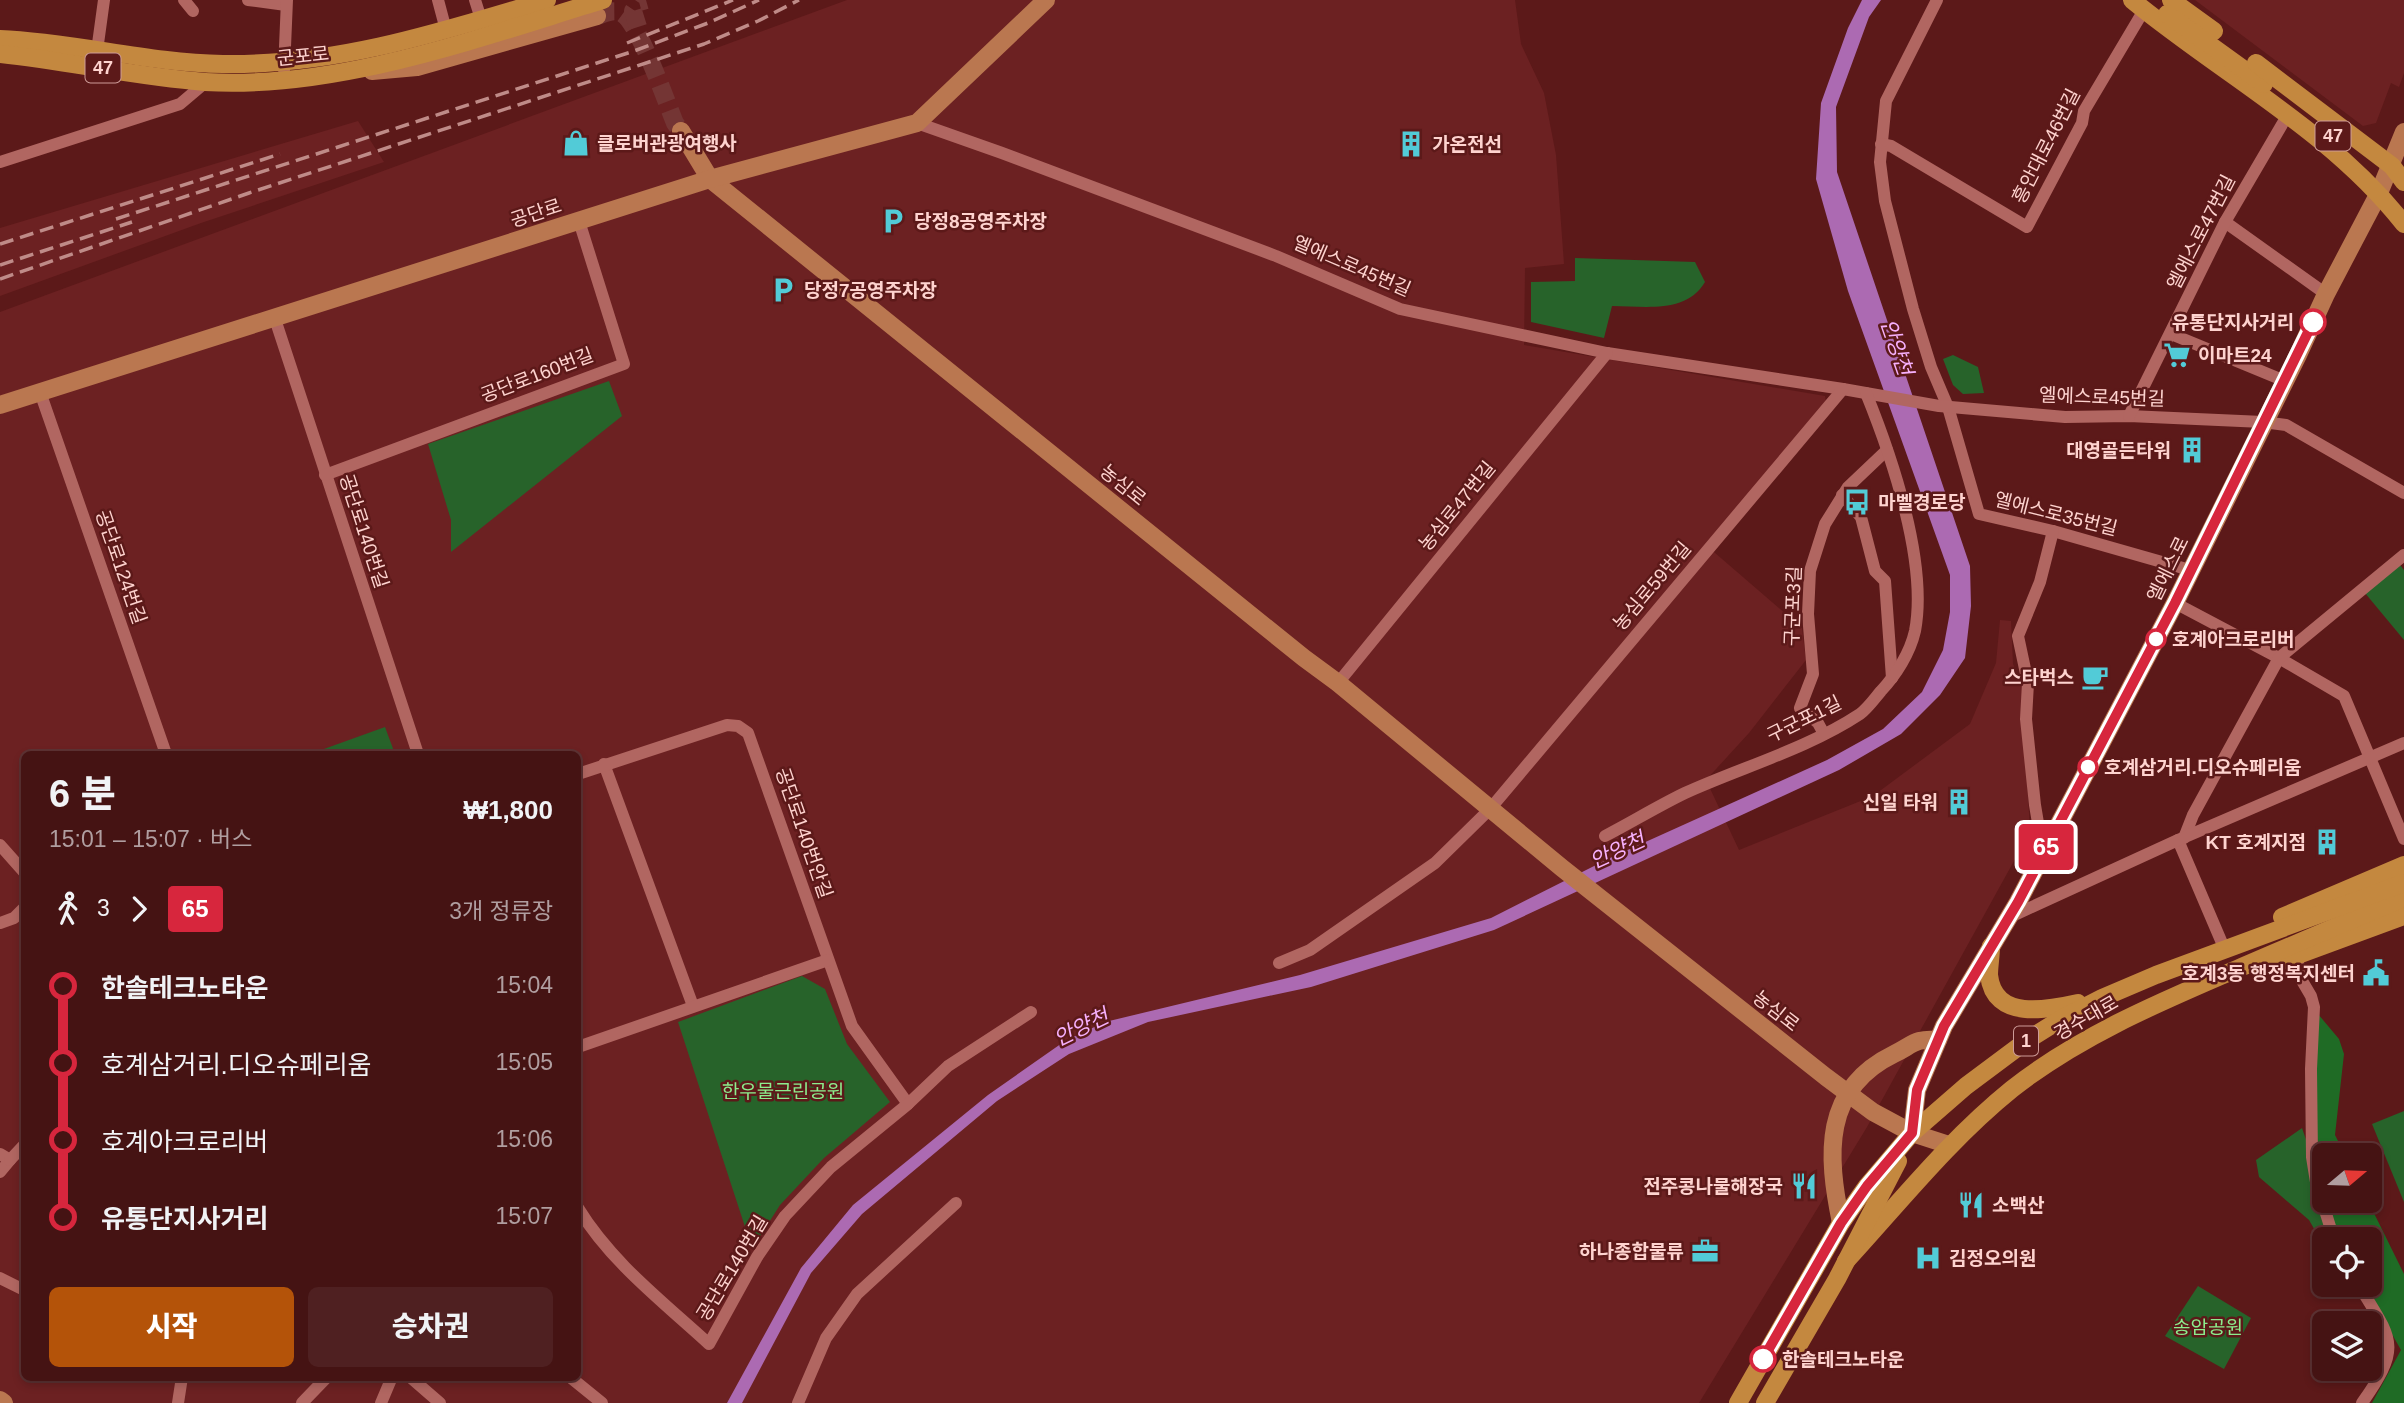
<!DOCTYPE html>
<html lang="ko">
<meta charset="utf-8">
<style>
:root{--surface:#451313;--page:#4f2021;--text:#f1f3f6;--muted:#b09ea0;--line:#5d3233;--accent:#b45309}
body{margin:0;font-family:Arial,"Noto Sans KR",sans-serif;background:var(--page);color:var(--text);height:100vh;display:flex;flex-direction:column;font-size:26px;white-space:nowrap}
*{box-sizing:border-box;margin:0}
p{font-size:23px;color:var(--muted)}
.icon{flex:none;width:38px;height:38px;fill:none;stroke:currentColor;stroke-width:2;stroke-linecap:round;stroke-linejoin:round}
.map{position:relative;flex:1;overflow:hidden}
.sheet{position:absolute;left:21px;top:751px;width:560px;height:630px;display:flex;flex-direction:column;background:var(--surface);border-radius:10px;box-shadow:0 4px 10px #0003,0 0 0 2px var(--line)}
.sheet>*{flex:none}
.badge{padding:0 14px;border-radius:5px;font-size:24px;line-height:46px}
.needle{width:46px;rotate:71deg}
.buttons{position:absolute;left:2312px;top:1143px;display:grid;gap:14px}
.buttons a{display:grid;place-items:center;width:70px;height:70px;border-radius:10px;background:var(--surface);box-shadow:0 4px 10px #0003,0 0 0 2px var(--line);font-size:35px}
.map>.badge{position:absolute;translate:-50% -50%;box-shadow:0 0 0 4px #fff}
.legs{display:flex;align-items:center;gap:10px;height:77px;padding:0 28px;font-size:23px}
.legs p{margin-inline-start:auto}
.headline{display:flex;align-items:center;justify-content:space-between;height:119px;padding:0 28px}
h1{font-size:38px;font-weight:800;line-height:52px}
.primary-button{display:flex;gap:14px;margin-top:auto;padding:14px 28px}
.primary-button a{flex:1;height:80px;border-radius:10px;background:var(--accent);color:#fff;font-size:28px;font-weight:800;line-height:80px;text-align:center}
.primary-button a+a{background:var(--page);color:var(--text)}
ul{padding:0 28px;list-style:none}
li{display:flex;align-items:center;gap:24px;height:77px;font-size:26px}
li i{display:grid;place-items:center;width:10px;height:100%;margin:0 9px;background:currentColor}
li i::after{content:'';width:18px;height:18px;margin:-9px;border:5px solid;border-radius:50%;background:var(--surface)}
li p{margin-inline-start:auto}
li:first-child i{background:linear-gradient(#0000 50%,currentColor 0)}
li:last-child i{background:linear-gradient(currentColor 50%,#0000 0)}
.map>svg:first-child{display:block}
.built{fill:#6c2122;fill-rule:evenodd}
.green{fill:#27632a}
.forest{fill:#1f6b25}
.water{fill:#ac6ab2}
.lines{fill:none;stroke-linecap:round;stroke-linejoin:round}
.secondary-tunnel{stroke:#743534;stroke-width:18;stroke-dasharray:18 9;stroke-linecap:butt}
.street{stroke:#b16661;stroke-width:12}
.secondary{stroke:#ba7750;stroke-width:18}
.primary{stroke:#c4883f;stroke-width:18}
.rail{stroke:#bf8b88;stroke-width:3.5;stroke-dasharray:14 7;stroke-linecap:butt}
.line-1-casing{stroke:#fff;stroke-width:16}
.line-1{stroke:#d7263d;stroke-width:10}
.stop-1-dot{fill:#fff;stroke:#d7263d;stroke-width:3.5}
.labels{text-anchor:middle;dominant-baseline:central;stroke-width:5;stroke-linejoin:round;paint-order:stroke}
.shield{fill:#5c1919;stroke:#cd9b98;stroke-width:2}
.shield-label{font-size:18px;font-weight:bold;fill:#fed3cf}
.street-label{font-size:19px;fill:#fed3cf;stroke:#5c1919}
.poi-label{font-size:19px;font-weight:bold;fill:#fed3cf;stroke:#5c1919;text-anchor:start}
.stop-label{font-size:19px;font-weight:bold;fill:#fed3cf;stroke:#5c1919;text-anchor:start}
.park-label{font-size:19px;fill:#8ced8d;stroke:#5c1919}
.water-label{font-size:21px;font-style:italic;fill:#f6b0fc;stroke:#5c1919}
</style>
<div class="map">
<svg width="2404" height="1403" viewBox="0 0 2404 1403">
<rect width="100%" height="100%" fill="#5c1919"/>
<!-- built -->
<g class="built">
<path d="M847,0h668l6,44 23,49 12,62 8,109 -39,4 -1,77 301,51 1,6 -119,144 95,82 4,32 -57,73 -43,47 33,70 134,-54 97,-72 26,-61 4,-43 11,1 2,43 9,19 8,149 -163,295 -168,276h-1699v-1091zM24,754h554v623h-554z"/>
<polygon points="2195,0 2404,0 2404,73 2399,87 2391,83 2376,123 2363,126"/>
<polygon points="358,121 384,162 201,223 0,296 0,228"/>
</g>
<!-- green -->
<g class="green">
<path d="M1575,258l120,4 10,20c-19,32 -60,24 -93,24l-8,32 -73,-16v-40l44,-1z"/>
<polygon points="1953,355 1978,367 1984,393 1963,394 1953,385 1943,359"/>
<polygon points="609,381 622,416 451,552 451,520 428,444"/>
<polygon points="2400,565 2404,570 2404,640 2365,593"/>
<polygon points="385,727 395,754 310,754"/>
<polygon points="802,976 825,989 847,1044 890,1102 824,1158 780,1205 757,1241 748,1236 678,1022"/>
<polygon points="2404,1111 2404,1202 2372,1124"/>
<polygon points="2302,1128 2312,1157 2334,1239 2324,1239 2324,1246 2309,1220 2259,1177 2256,1160"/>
<polygon points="2198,1286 2251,1318 2224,1369 2165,1336"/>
</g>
<!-- forest -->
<g class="forest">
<path d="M2318,1014l21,25 5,15 -9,81 10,20h-21v27c-12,-54 -10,-113 -6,-168z"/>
<polygon points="2328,1201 2368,1201 2404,1274 2404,1403 2372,1403 2401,1350 2364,1285 2370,1284 2370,1239 2341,1239 2334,1226"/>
</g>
<!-- water -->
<polygon class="water" points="1862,0 1881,0 1869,17 1836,107 1837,172 1970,566 1971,606 1965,658 1940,695 1901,734 1839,770 1494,930 1311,987 1148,1022 1069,1054 997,1101 862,1214 811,1273 742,1403 727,1403 801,1268 853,1205 988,1095 1065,1041 1105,1022 1300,975 1491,918 1610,858 1827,760 1883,729 1922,692 1943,650 1950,612 1950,575 1848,291 1816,179 1821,103 1848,28"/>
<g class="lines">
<!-- secondary-tunnel -->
<g class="secondary-tunnel">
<path d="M597,16c9,-3 18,-8 26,-2 16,10 43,87 52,109l6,8"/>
<polyline points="638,27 633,11 639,2 646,0"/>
</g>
<!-- street -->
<g class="street">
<polyline points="184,0 193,11"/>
<polyline points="248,0 286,5"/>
<polyline points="438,0 446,30"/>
<polyline points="475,0 481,19"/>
<polyline points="1937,0 1886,101 1880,162 1885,201 1913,309 1931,367 1948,407 1979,514 2053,531 2190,570"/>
<polyline points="97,51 104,0"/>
<polyline points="284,70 287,0"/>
<polyline points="917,123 1002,153 1276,256 1400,309 1607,353 1843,389 1939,406 2065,417 2129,416 2263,422 2286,425 2404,493"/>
<polyline points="1881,144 1891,146 2027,227 2082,123 2084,111 2144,10"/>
<polyline points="0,162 180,104 206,82"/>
<polyline points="2225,222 2326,294"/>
<polyline points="275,319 418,754"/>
<polyline points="2171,334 2285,381"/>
<polyline points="40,392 166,754"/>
<polyline points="2129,416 2225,222 2287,116"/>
<polyline points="325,475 624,364 579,221"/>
<polyline points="1842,495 1861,517 1875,571 1885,581 1892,678"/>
<polyline points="2175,603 2279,658 2344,696 2404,839"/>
<polyline points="1338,683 1607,353"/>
<polyline points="1824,734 1818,723 1800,708 1813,674 1808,614 1810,571 1825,524 1848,487 1887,450"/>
<polyline points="604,764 693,1006"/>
<polyline points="578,774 727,725 738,726 748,733 852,1026 908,1104"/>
<path d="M1605,836c27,-14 53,-30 80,-43 57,-26 122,-44 175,-79 8,-6 15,-16 21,-23 15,-16 29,-38 34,-60 13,-68 -23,-174 -49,-238"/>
<polyline points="2184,838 2193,815 2279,658 2404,555"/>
<polyline points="2178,840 2222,943"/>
<polyline points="0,845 24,872"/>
<polyline points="2043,853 2035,805 2026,719 2028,683 2018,636 2040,582 2053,531"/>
<polyline points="2010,917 2178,840 2404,743"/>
<polyline points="0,923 14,918 24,908"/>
<polyline points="2297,957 2301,979 2311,996 2314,1007 2311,1069 2312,1157 2316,1182 2334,1239"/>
<polyline points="1279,963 1310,950 1435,863 1490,809 1843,389"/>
<polyline points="578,1047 828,960"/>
<polyline points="0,1154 10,1160 0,1172"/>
<polyline points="10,1160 24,1145"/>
<path d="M578,1208c33,54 84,93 131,136l48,-87 28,-41 46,-49 77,-63 40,-38 83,-54"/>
<polyline points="0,1278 24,1290"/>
<path d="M2358,1284c34,56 45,61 4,119"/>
<polyline points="410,1377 440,1403"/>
<polyline points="570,1377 602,1403"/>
<polyline points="178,1403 182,1377"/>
<polyline points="302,1403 327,1377"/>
<polyline points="381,1403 392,1377"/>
<polyline points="798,1403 826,1338 857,1294 956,1203"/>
</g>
<!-- secondary -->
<g class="secondary">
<polyline points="372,71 417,67 597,16"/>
<polyline points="681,131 710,179 1304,658 1338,683 1562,868 1826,1077 1873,1112 1912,1133 1949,1145"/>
<polyline points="0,405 710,179 917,123 1046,0"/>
<polyline points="1912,1133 1917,1090 1944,1026 2018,902 2175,603 2298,355 2326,294 2379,193 2404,132"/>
<path d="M1841,1223c-14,-68 -19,-134 53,-169 20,-10 21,-16 44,-14"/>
<polyline points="0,1400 4,1403"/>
</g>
<!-- primary -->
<g class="primary">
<path d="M2132,0c90,74 199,131 272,224"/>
<polyline points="2171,0 2214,31"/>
<polyline points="2167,14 2264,84"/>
<path d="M0,39c75,3 148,24 223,25 112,2 218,-32 324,-64"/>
<path d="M0,54c68,7 136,23 205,28 132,8 273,-44 398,-82"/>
<polyline points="2256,63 2392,166 2404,182"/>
<polyline points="2282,917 2404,865"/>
<path d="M1991,946c0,10 -2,20 -2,29 5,46 58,35 89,28"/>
<polyline points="2276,963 2404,916"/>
<path d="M1846,1261c54,-59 104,-122 166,-172 67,-53 148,-87 225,-120 56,-24 111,-48 167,-71"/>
<polyline points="1738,1403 1841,1223 1867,1186 1912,1133 1966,1086 2029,1039 2061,1019 2102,998 2156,975 2404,883"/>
<polyline points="1765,1403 1837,1279 1898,1161"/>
</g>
<!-- rail -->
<g class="rail">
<polyline points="627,43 733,0"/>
<polyline points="116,219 634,51 708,23 759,0"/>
<polyline points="0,244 280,154"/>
<polyline points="0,265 132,222"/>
<polyline points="0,279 249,193 704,44 758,21 799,0"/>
</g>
</g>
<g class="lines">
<!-- line-1 casing -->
<g class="line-1-casing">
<polyline id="line-1" points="1763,1359 1841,1223 1867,1186 1912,1133 1917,1090 1944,1026 2018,902 2175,603 2313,322"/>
</g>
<!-- line-1 -->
<use href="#line-1" class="line-1"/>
</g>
<!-- icons -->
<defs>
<g id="shop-bare" transform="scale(2.1)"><path d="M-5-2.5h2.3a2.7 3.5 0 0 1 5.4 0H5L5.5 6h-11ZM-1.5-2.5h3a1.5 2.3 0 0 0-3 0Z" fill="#52cbd7" stroke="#5c1919" stroke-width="2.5" paint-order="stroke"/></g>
<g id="building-bare" transform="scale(2.1)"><path d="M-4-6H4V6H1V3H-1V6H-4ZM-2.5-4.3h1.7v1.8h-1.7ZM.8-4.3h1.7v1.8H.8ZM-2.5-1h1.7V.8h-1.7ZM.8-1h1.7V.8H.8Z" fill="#52cbd7" stroke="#5c1919" stroke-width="2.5" paint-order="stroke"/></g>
<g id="parking-bare" transform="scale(2.1)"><path d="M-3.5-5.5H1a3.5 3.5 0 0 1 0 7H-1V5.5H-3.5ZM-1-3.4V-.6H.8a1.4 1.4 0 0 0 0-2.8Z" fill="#52cbd7" stroke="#5c1919" stroke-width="2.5" paint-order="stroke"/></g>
<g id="supermarket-bare" transform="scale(2.1)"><path d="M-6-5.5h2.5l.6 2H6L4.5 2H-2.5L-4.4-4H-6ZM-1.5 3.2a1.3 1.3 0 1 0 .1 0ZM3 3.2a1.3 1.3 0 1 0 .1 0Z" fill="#52cbd7" stroke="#5c1919" stroke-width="2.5" paint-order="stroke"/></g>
<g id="bus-bare" transform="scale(2.1)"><path d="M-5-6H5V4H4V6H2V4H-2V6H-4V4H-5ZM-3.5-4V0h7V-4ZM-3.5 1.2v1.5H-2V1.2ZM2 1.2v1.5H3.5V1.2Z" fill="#52cbd7" stroke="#5c1919" stroke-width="2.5" paint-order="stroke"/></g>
<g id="cafe-bare" transform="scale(2.1)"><path d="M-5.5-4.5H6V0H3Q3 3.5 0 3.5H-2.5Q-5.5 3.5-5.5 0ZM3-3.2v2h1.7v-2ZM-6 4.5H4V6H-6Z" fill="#52cbd7" stroke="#5c1919" stroke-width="2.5" paint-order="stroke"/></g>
<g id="civic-bare" transform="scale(2.1)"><path d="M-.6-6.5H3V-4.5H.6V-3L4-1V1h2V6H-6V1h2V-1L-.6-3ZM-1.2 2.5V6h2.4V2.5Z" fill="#52cbd7" stroke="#5c1919" stroke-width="2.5" paint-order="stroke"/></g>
<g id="restaurant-bare" transform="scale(2.1)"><path d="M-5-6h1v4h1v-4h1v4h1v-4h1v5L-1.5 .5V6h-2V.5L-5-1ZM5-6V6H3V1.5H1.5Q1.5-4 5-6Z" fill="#52cbd7" stroke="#5c1919" stroke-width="2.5" paint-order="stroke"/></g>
<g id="office-bare" transform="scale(2.1)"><path d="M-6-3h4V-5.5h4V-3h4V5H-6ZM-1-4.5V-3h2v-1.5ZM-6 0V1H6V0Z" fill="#52cbd7" stroke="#5c1919" stroke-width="2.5" paint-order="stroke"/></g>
<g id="hospital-bare" transform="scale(2.1)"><path d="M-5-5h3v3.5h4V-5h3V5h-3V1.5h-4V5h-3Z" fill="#52cbd7" stroke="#5c1919" stroke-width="2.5" paint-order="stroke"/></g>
</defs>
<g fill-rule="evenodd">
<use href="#shop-bare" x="576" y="143"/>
<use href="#building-bare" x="1411" y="144"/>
<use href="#parking-bare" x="893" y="221"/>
<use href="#parking-bare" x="783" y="290"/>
<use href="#supermarket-bare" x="2177" y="355"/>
<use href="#building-bare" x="2192" y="450"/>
<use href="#bus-bare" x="1857" y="502"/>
<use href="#cafe-bare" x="2095" y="677"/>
<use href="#building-bare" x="1959" y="802"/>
<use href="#building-bare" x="2327" y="842"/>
<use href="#civic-bare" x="2376" y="973"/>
<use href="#restaurant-bare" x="1804" y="1186"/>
<use href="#restaurant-bare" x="1971" y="1205"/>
<use href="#office-bare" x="1705" y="1251"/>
<use href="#hospital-bare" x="1928" y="1258"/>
</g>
<!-- markers -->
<g class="stop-1-dot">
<circle cx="2313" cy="322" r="12"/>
<circle cx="2156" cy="639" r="9"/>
<circle cx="2088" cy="767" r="9"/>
<circle cx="1763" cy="1359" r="12"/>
</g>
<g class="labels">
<!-- shield labels -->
<g class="shield">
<rect x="85.5" y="53.5" width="35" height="29" rx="5"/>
<rect x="2315.5" y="121.5" width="35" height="29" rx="5"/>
<rect x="2014" y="1026.5" width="24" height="29" rx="5"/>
</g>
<g class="shield-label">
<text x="103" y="68">47</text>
<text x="2333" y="136">47</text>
<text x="2026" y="1041">1</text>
</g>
<!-- street labels -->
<g class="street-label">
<text transform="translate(303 56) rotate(-6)">군포로</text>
<text transform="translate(2046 146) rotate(-63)">흥안대로46번길</text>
<text transform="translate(536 213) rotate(-18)">공단로</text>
<text transform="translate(2201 232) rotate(-63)">엘에스로47번길</text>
<text transform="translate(1352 266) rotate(23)">엘에스로45번길</text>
<text transform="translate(537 375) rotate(-21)">공단로160번길</text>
<text transform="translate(2102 397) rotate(2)">엘에스로45번길</text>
<text transform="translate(1123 485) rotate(39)">농심로</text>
<text transform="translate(1457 506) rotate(-51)">농심로47번길</text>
<text transform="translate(2056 514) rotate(14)">엘에스로35번길</text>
<text transform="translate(364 531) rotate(72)">공단로140번길</text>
<text transform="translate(121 567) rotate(71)">공단로124번길</text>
<text transform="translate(2168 569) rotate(-64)">엘에스로</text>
<text transform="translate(1652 586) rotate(-50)">농심로59번길</text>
<text transform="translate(1793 606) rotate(-88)">구군포3길</text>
<text transform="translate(1804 719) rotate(-26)">구군포1길</text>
<text transform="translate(804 833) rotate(71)">공단로140번안길</text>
<text transform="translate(1776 1011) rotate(38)">농심로</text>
<text transform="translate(2086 1018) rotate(-30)">경수대로</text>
<text transform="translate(732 1268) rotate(-59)">공단로140번길</text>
</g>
<!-- poi labels -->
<g class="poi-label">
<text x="597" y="143">클로버관광여행사</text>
<text x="1432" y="144">가온전선</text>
<text x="914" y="221">당정8공영주차장</text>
<text x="804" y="290">당정7공영주차장</text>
<text x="2198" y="355">이마트24</text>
<text x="2171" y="450" text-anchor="end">대영골든타워</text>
<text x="1878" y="502">마벨경로당</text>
<text x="2074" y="677" text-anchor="end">스타벅스</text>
<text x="1938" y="802" text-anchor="end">신일 타워</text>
<text x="2306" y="842" text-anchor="end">KT 호계지점</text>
<text x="2355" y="973" text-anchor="end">호계3동 행정복지센터</text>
<text x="1783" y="1186" text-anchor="end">전주콩나물해장국</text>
<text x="1992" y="1205">소백산</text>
<text x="1684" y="1251" text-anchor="end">하나종합물류</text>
<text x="1949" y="1258">김정오의원</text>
</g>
<!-- stop labels -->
<g class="stop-label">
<text x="2294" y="322" text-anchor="end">유통단지사거리</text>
<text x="2172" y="639">호계아크로리버</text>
<text x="2104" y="767">호계삼거리.디오슈페리움</text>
<text x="1782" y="1359">한솔테크노타운</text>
</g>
<!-- park labels -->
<g class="park-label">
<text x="783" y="1091">한우물근린공원</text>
<text x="2208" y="1327">송암공원</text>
</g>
<!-- water labels -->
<g class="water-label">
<text transform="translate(1897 347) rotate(71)">안양천</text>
<text transform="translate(1617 850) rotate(-25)">안양천</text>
<text transform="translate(1081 1027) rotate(-26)">안양천</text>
</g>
</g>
</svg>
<div class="buttons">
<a><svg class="needle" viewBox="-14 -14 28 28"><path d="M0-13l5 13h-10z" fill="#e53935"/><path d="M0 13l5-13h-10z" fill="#b09ea0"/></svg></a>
<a><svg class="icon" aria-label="locate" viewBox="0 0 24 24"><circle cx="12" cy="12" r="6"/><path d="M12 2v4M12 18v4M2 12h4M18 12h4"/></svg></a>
<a><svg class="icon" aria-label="layers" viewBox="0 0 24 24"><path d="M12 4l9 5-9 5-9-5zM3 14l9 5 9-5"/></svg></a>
</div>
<b class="badge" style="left:2046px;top:847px;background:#d7263d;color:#fff">65</b>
<section class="sheet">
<div class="headline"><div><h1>6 분</h1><p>15:01 – 15:07 · 버스</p></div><b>₩1,800</b></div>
<div class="legs"><svg class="icon" aria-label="walk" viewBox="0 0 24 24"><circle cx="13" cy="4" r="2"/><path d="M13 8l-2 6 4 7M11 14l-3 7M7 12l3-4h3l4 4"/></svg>3<svg class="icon" aria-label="forward" viewBox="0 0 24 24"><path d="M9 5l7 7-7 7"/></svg><b class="badge" style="background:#d7263d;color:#fff">65</b><p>3개 정류장</p></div>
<ul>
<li><i style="color:#d7263d"></i><b>한솔테크노타운</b><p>15:04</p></li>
<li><i style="color:#d7263d"></i><span>호계삼거리.디오슈페리움</span><p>15:05</p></li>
<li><i style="color:#d7263d"></i><span>호계아크로리버</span><p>15:06</p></li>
<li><i style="color:#d7263d"></i><b>유통단지사거리</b><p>15:07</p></li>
</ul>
<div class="primary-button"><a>시작</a><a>승차권</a></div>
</section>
</div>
